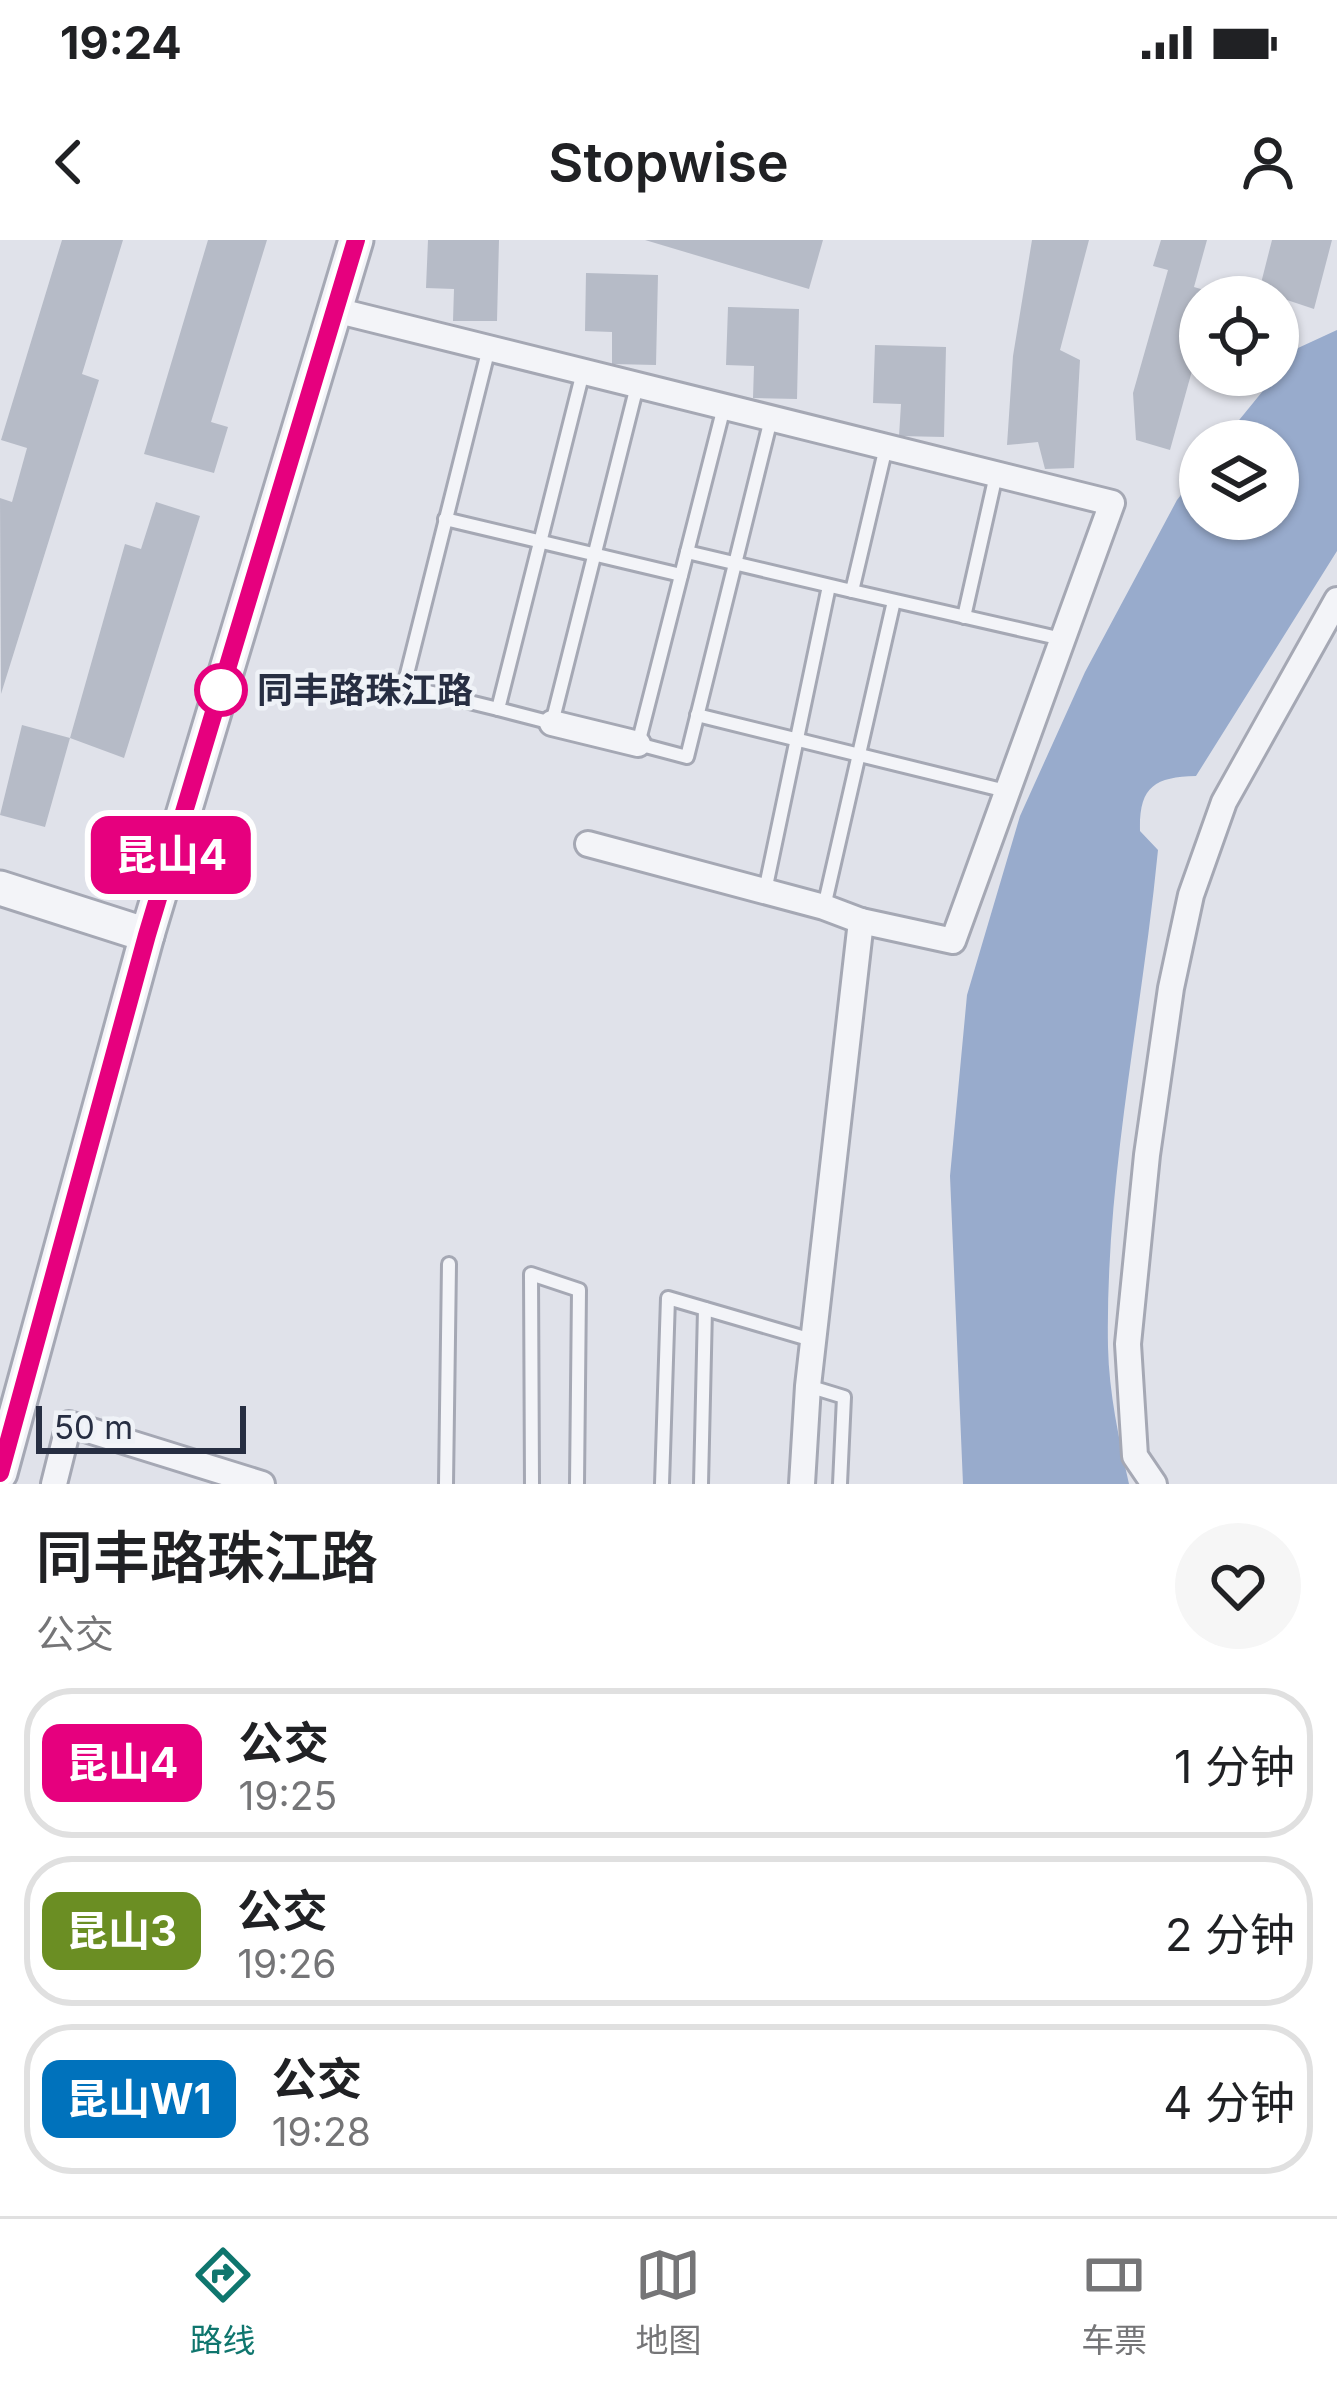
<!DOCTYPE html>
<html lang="zh">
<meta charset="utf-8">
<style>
:root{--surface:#fff;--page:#f6f6f6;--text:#202124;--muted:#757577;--line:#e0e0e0;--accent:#0f766e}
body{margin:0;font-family:Inter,"Noto Sans SC",sans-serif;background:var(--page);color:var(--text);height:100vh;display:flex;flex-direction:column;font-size:45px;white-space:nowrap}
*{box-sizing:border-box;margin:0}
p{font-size:39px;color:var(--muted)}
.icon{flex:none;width:66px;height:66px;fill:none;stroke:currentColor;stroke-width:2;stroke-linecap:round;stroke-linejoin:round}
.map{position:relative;height:1244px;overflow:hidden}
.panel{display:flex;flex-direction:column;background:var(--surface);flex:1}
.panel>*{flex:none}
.badge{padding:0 24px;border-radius:18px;font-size:42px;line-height:78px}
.controls{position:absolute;left:1179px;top:36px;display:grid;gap:24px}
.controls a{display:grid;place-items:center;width:120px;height:120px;border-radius:50%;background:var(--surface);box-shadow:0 3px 9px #0004;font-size:60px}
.scale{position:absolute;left:36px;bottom:30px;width:210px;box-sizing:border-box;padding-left:12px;border:6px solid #272e42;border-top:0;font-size:33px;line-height:42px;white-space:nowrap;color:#272e42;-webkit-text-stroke:9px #eff2f7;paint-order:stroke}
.map>.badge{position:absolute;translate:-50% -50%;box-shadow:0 0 0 6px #fff}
.round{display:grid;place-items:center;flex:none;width:126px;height:126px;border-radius:63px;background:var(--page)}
.overview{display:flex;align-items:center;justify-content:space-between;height:204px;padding:0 36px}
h1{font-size:57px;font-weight:600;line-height:90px}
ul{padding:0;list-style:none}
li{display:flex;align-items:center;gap:36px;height:150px;margin:0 24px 18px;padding:0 12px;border:6px solid var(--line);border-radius:48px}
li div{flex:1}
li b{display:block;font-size:45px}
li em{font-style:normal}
li .badge{min-width:132px;font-weight:700;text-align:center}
.status{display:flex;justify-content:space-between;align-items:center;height:84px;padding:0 60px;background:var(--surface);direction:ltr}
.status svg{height:33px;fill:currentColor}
header{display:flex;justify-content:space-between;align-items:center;height:156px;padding:0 36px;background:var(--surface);font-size:54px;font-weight:600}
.tab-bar{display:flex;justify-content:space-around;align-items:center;height:168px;border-top:3px solid var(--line);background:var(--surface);font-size:33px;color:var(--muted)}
.tab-bar a{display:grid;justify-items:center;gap:6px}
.tab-bar .active{color:var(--accent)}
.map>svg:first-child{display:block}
.water{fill:#98abcc}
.building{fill:#b6bbc7}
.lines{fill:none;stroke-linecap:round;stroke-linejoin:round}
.service-casing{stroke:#a5a8b4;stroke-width:18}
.minor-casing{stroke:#a5a8b4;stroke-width:30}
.tertiary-casing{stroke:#a5a8b4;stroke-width:39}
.service{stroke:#f3f4f8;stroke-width:12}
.minor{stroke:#f3f4f8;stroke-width:24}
.tertiary{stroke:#f3f4f8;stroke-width:33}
.line-casing{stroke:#fff;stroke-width:27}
.line{stroke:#e6007e;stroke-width:18}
.stop-dot{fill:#fff;stroke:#e6007e;stroke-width:6}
.labels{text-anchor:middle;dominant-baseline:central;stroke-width:9;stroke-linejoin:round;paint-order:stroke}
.stop-label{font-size:36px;font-weight:bold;fill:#272e42;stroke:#eff2f7;text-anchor:start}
</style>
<div class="status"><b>19:24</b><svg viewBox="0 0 49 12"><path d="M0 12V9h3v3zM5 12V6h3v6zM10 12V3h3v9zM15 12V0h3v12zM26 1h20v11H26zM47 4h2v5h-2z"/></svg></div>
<header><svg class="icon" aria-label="back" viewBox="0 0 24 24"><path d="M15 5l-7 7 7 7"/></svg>Stopwise<svg class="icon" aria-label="person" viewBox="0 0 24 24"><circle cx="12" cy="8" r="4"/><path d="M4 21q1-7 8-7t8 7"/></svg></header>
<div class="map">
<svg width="1337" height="1244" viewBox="0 0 1337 1244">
<rect width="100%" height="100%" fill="#e0e2ea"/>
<!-- water -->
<path class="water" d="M1337,90v221l-141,225c-42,1 -57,11 -56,55l18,19c-16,165 -53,330 -50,497 1,46 11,92 21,137h-166l-13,-308 17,-181 53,-179 65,-144 92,-172 23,-30v49h78v-78h-56l76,-93z"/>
<!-- building -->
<g class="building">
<polygon points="62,0 123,0 82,134 99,140 1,454 0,258 12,262 27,208 1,200"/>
<polygon points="208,0 267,0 211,182 228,187 214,233 144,214"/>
<polygon points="428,0 499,0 497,81 453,81 454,49 426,48"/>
<polygon points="645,0 823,0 809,49"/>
<polygon points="1032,0 1089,0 1060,110 1080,120 1074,228 1045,229 1038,202 1007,205 1013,116"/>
<polygon points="1161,0 1207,0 1194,47 1214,53 1213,57 1200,57 1200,102 1170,210 1136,200 1133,153 1168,30 1153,26"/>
<polygon points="1272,0 1332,0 1314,69 1278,57 1258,55"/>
<polygon points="586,33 658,35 656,125 612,124 612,92 585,91"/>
<polygon points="728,67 799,69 797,159 753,158 754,126 726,125"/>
<polygon points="875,105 946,107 944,197 899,196 901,164 873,163"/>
<polygon points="156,262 200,276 124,518 70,498 45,587 0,575 22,485 70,498 125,304 141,309"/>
</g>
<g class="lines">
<!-- service casing -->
<g class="service-casing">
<g id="service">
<polyline points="489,108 404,446 498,469"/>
<polyline points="583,132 498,469 552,483 637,146"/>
<polyline points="724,167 638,504 687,517 771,179"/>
<polyline points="445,279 681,335"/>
<polyline points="687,312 852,351 886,207"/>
<polyline points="852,351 1062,399"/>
<polyline points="964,377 996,235"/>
<polyline points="697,475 1006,551"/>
<polyline points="765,651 829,346"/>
<polyline points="824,667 894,361"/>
<polyline points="808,1146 844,1157 840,1244"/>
<polyline points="446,1244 449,1024"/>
<polyline points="532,1244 531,1034 579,1050 577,1244"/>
<polyline points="662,1244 668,1058 812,1100"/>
<polyline points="701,1244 705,1069"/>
</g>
</g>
<!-- minor casing -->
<g class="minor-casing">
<g id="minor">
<polyline points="335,70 1112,263 953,701 861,681 824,667 588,604"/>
<polyline points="552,483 638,504"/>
<polyline points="54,1244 69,1184 262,1244"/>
<polyline points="802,1244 808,1146 861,681"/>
<polyline points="1154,1244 1135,1216 1128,1104 1147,915 1171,748 1191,655 1224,562 1337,360"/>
</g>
</g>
<!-- tertiary casing -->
<g class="tertiary-casing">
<g id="tertiary">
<polyline points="0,648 147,695"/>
<polyline points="0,1233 147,695 356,0"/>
</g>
</g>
<!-- service -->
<use href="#service" class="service"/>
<!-- minor -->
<use href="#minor" class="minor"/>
<!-- tertiary -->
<use href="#tertiary" class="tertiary"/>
</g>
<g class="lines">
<!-- line casing -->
<g class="line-casing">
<polyline id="line" points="0,1233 147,695 356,0"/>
</g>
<!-- line -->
<use href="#line" class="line"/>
</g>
<!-- markers -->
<circle class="stop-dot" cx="221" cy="450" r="24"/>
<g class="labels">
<!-- stop labels -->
<g class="stop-label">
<text x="257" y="450">同丰路珠江路</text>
</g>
</g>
</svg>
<div class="controls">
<a><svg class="icon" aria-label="locate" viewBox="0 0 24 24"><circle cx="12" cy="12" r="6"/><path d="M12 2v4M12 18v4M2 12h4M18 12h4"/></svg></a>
<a><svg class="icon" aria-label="layers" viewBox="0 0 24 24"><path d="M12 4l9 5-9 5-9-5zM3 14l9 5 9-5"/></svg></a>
</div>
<div class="scale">50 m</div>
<b class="badge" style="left:171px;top:615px;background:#e6007e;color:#fff">昆山4</b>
</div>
<section class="panel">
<div class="overview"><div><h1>同丰路珠江路</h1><p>公交</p></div><a class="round"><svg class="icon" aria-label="heart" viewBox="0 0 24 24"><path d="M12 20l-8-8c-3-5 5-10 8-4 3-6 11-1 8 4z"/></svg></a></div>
<ul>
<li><span class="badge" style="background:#e6007e;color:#fff">昆山4</span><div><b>公交</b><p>19:25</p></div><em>1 分钟</em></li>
<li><span class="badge" style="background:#6b8e23;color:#fff">昆山3</span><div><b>公交</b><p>19:26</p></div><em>2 分钟</em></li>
<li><span class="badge" style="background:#0072bc;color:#fff">昆山W1</span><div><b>公交</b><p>19:28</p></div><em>4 分钟</em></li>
</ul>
</section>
<nav class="tab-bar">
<a class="active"><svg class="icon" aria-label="directions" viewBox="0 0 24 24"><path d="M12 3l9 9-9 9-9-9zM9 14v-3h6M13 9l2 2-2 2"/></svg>路线</a>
<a><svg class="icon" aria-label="map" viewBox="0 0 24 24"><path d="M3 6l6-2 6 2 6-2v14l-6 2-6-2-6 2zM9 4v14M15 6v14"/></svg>地图</a>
<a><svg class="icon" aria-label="tickets" viewBox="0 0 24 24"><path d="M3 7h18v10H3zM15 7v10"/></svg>车票</a>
</nav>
